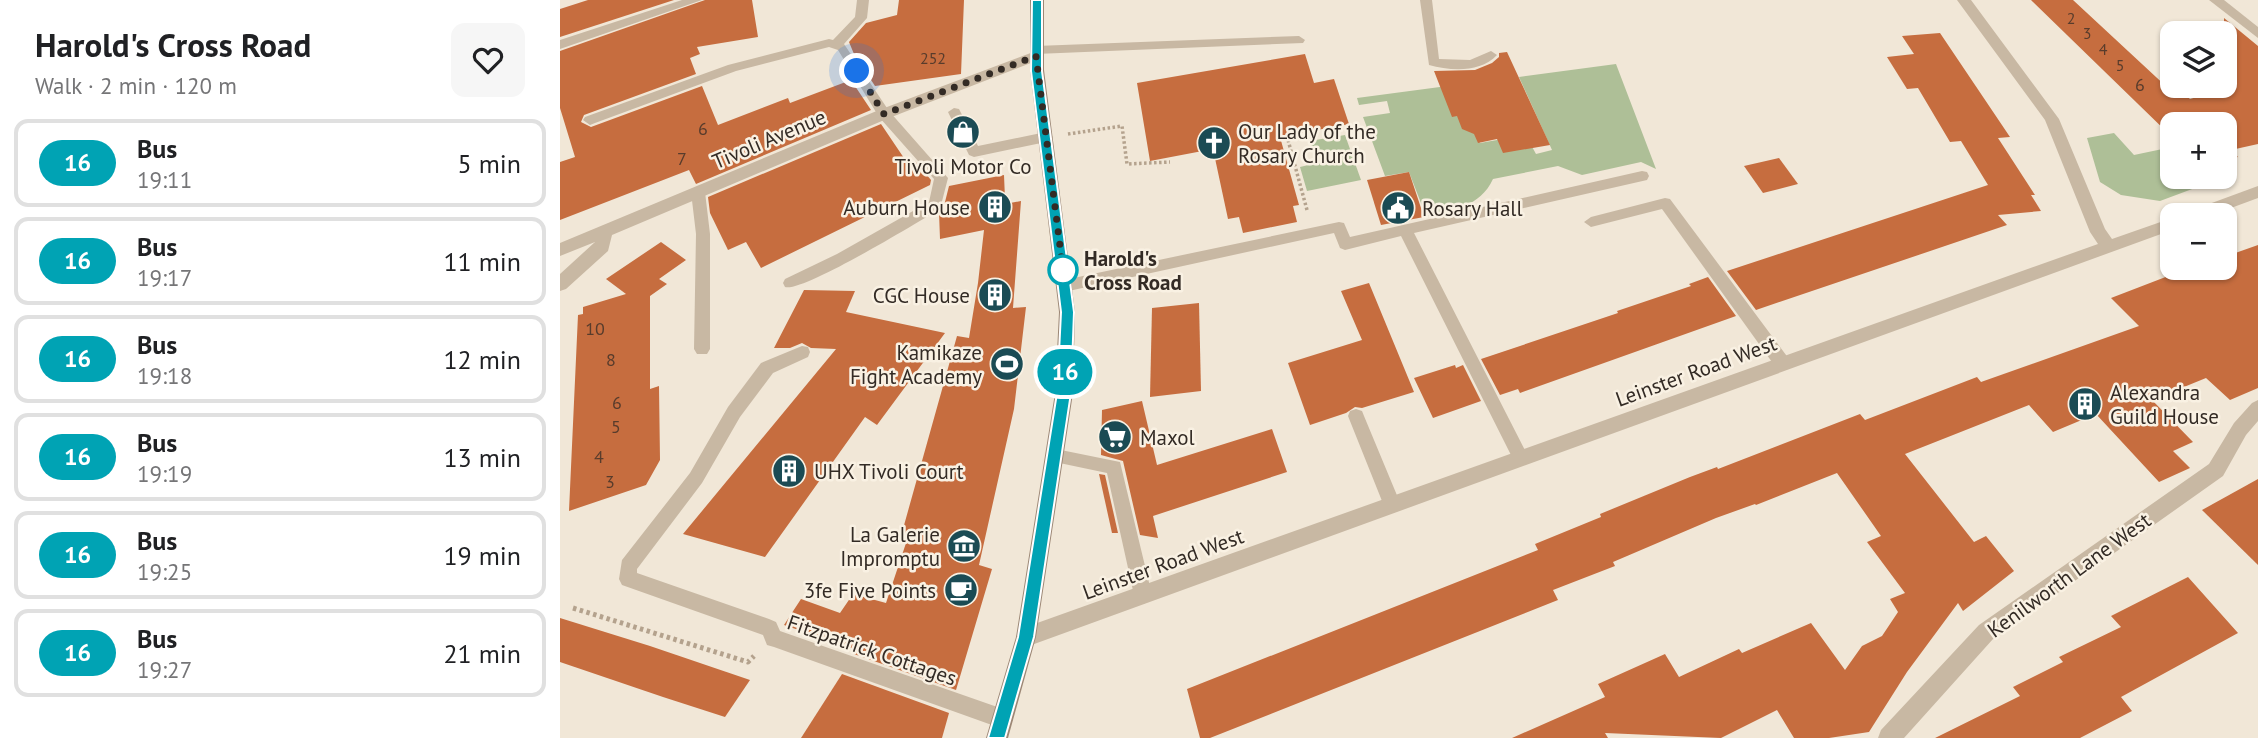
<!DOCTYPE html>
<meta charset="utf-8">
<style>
:root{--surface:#fff;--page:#f6f6f6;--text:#202124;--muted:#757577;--line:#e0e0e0}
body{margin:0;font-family:"PT Sans",sans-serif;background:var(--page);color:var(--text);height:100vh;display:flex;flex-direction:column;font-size:26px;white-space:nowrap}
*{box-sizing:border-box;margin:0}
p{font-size:23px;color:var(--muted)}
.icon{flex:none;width:38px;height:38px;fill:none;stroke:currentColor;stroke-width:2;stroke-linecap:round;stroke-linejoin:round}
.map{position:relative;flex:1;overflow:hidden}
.sheet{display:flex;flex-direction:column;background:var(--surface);width:560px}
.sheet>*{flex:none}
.badge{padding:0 14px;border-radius:23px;font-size:24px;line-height:46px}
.buttons{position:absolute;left:1600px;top:21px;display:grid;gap:14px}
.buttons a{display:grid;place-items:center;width:77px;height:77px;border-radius:14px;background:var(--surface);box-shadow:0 2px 5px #0004;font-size:35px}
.you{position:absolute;width:35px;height:35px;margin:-18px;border:5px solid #fff;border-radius:50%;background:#1a73e8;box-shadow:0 0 0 10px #1a73e833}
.map>.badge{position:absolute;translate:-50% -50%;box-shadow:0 0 0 4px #fff}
.round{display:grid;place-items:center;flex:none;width:74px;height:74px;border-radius:14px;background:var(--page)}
.summary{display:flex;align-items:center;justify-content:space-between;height:119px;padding:0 35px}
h1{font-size:33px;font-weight:600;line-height:52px}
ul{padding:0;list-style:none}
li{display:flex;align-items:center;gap:21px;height:88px;margin:0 14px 10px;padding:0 21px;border:4px solid var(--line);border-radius:14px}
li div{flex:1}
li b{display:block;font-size:26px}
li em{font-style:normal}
li .badge{min-width:77px;font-weight:700;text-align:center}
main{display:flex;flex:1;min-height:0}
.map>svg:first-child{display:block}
.green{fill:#aebf97}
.building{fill:#c66d3f}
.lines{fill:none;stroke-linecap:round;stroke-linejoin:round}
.path-far1{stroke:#b4a28d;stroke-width:3.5;stroke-dasharray:2.5 2.5;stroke-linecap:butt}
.path{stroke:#b4a28d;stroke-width:5;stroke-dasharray:3.5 3.5;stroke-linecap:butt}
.service{fill:#c8b8a3;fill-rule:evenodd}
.minor{fill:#c8b8a3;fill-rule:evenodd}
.secondary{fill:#9c8775;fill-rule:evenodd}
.line{fill:#00a3b4;stroke:#fff;stroke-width:2}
.walk{stroke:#332b25;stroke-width:7;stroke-dasharray:0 12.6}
.stop-dot{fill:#fff;stroke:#00a3b4;stroke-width:3.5}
.labels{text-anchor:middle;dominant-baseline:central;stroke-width:5;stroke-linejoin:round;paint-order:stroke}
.far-number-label{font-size:16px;fill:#583c2c}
.number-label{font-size:18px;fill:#583c2c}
.poi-label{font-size:21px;fill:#332b25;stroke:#f9f1e3;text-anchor:start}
.street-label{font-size:21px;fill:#332b25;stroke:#f9f1e3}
.stop-label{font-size:21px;font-weight:bold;fill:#332b25;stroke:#f9f1e3;text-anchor:start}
</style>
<main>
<section class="sheet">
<div class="summary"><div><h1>Harold's Cross Road</h1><p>Walk · 2 min · 120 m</p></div><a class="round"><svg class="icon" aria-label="heart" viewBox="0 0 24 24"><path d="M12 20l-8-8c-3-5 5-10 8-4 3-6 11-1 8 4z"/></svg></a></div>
<ul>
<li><span class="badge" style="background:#00a3b4;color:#fff">16</span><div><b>Bus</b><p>19:11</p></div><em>5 min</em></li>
<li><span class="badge" style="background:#00a3b4;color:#fff">16</span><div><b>Bus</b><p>19:17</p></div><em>11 min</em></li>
<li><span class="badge" style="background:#00a3b4;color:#fff">16</span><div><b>Bus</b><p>19:18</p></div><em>12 min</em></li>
<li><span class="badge" style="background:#00a3b4;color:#fff">16</span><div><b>Bus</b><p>19:19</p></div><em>13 min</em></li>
<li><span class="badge" style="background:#00a3b4;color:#fff">16</span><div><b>Bus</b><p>19:25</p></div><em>19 min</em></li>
<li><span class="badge" style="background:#00a3b4;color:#fff">16</span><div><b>Bus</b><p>19:27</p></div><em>21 min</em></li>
</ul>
</section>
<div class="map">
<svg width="1698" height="738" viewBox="0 0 1698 738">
<rect width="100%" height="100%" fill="#f1e7d7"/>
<!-- green -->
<g class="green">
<path d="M1056,64l40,105 -15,-7 -59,13 -24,-9 -65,13c-13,28 -40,31 -67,37l-17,-44 -24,4 -22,-59 27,-4 -3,-12 -28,4 -2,-7 98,-13 25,58 17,-3 33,3 6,11 16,-4 -33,-73z"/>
<polygon points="1554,133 1574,155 1612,147 1612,177 1655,177 1659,179 1600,201 1561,195 1540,182 1527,138"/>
<polygon points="785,135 801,180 747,191 740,167 757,163 750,141"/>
</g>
<!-- building -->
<g class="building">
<polygon points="28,0 114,0 0,37 0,9"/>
<polygon points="145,0 192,0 198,37 137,47 140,54 130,58 136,74 24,115 21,122 31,127 142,86 158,125 228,98 230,103 291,80 311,110 136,184 129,170 0,220 0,162 15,157 0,108 0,51"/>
<polygon points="339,0 404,0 401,74 315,86 294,54 289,42 306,23 337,15"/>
<polygon points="1471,0 1513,0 1610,90 1618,88 1630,99 1664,89 1664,18 1698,46 1698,144 1671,150 1678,157 1664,160 1664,124 1612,124 1612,137"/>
<polygon points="1380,33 1450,137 1438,138 1475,195 1471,195 1481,211 1438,215 1447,225 1196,310 1167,271 1428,185 1401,141 1390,142 1358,88 1347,89 1327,57 1354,54 1342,36"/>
<polygon points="947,52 990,145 943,153 937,139 918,143 914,134 902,129 897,116 892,117 874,71 915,70 932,63 939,57 939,53"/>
<polygon points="745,54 754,83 774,79 789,124 720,137 739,205 733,206 737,222 683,233 679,217 668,219 653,149 590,161 577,83"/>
<polygon points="321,124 348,164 355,161 371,180 370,185 201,268 186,242 168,250 150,213 148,197"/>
<polygon points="1219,158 1238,184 1203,193 1184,166"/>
<polygon points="849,172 864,217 821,225 807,180"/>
<polygon points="444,175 445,199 450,198 450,203 461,201 453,308 466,307 454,409 419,565 432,569 396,690 294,654 297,650 224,625 241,599 280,613 293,594 326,603 348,537 341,536 397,336 409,338 418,283 424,230 380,239 379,212 383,210 389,186"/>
<polygon points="101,242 126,260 99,279 107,284 90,296 90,389 99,386 100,460 86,485 9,511 18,315 23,314 23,307 66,294 46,279"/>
<polygon points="1698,245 1698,388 1670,400 1646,378 1592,400 1633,442 1613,451 1630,468 1599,482 1536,414 1493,432 1469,405 1345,454 1414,542 1426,536 1454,571 1403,611 1398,603 1347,672 1309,732 1269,738 1234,738 1217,710 1161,738 1045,733 1048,738 952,738 1045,697 1038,684 1105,654 1119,677 1179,649 1182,653 1251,623 1285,670 1302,646 1322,636 1338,612 1330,599 1345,593 1307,542 1321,536 1277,473 1196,505 1195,504 1156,518 1053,562 1055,566 993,590 998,600 650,738 640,738 627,689 978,550 975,544 1041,517 1040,514 1130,477 1157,467 1158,469 1300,414 1305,420 1417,377 1421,382 1579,326 1551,298 1629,268 1664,268 1664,257"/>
<polygon points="1148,277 1176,316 960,393 958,389 940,395 921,359 1058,313 1057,311 1131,286 1129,284"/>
<polygon points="809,283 854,392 802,408 795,407 786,413 750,425 728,363 802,340 781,291"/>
<polygon points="244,290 295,291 286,312 385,333 317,425 305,417 205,557 123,534 276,349 251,348 242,343 230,348 214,348"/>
<polygon points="639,303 641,391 590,397 592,308"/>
<polygon points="895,365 896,368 903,365 921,401 873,418 854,378"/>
<polygon points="582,401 597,465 712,429 727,472 593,516 598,538 580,535 563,461 541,455 542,410"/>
<polygon points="539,474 545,475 558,533 552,533"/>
<polygon points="1698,479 1698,565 1642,510"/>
<polygon points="1628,577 1678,633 1561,697 1572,711 1520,738 1375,738 1460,696 1453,687 1503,662 1499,657 1561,627 1551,616"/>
<polygon points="0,618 90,646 190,680 165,717 103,697 0,662"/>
<polygon points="282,674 389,713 382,738 241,738"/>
</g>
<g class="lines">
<!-- path-far1 -->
<g class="path-far1">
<polyline points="508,134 562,126 567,164 610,162"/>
<polyline points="728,140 747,210"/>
</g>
<!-- path -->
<polyline class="path" points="13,608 188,662 194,656"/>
<!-- service -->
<g class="service">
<path d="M297,0h12l-2,18 -23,26 45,67 59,67 -8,31c-22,13 -138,84 -155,78l-2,-4 2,-4 52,-25 92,-52 5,-23 -55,-62 -41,-67 -9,-3 -93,24 -141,52 -5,2 -7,-5 2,-3 143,-52 101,-26 4,1 22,-23z"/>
<path d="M860,0h12l7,59 31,1 21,-9 6,4c-17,18 -46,16 -68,10z"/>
<polygon points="739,36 745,40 743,43 476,54 470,50 476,46"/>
<polygon points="394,108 399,109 418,146 486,132 493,137 486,142 414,157 409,155 388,112"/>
<polygon points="1082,171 1087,172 1089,176 1087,180 854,233 969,458 967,463 961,465 955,463 841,236 785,250 780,248 774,233 504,292 497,286 504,280 779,222 784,223 790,237"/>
<polygon points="138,187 145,192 150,234 150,349 147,354 137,354 134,349 136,234 131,192"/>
<polygon points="1105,198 1110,199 1229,359 1231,364 1229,369 1217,369 1102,209 1031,227 1024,222 1031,217"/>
<polygon points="242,346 248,347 250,352 248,357 213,373 180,417 142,483 77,569 77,573 209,619 216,622 220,631 443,709 450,712 453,719 450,726 443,729 214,647 207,645 203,635 62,585 59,579 62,560 130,473 168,407 201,363"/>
<polygon points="796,409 802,411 804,416 841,505 838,511 832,513 826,511 788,416 790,411"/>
<polygon points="496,449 560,462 592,595 589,601 583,604 577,601 574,595 547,473 490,461 488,456 490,451"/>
</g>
<!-- minor -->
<g class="minor">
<polygon points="122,0 142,0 0,49 0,40"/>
<polygon points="1397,0 1411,0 1499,119 1545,229 1552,239 1612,218 1612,230 466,647 459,644 456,637 459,630 466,627 1538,244 1530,232 1485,120"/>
<polygon points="1649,0 1664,0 1698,27 1698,38"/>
<polygon points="476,51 481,53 481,59 329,118 52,235 48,251 6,289 0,291 0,274 35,242 0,256 0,243 319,110"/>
<polygon points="1698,186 1698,198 1652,215 1628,215 1630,211"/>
<polygon points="1698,400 1698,421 1686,435 1663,476 1433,639 1344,738 1318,738 1321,730 1419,625 1649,464 1674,423 1692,403"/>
</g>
<!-- secondary -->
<polygon class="secondary" points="470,0 484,0 484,70 515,312 513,393 476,637 448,738 426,738 456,637 495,393 499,312 470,70"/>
</g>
<!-- line -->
<polygon class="line" points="472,0 482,0 482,71 514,312 511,393 474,637 445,738 428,738 458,637 497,393 501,312 471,71"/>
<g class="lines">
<!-- walk -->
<polyline class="walk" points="297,71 324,114 476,56 503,270"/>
</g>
<!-- icons -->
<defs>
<g id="shop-disc" transform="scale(1.75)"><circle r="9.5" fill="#1b4b54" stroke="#f9f1e3"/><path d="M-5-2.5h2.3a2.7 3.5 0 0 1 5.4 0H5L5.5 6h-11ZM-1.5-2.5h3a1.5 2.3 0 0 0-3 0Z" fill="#fff"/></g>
<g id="church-disc" transform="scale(1.75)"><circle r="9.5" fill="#1b4b54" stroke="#f9f1e3"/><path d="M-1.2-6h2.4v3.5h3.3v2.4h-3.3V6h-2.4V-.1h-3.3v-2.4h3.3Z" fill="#fff"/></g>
<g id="building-disc" transform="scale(1.75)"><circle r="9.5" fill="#1b4b54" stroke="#f9f1e3"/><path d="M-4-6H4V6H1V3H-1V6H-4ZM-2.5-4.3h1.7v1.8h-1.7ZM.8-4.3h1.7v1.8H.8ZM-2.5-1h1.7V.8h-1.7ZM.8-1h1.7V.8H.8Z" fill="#fff"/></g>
<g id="civic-disc" transform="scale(1.75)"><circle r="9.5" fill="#1b4b54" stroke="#f9f1e3"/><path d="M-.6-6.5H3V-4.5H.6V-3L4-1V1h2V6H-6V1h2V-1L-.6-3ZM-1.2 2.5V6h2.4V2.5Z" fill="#fff"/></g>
<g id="stadium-disc" transform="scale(1.75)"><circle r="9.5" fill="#1b4b54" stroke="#f9f1e3"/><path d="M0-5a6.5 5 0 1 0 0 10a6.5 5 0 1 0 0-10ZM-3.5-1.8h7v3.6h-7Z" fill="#fff"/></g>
<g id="supermarket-disc" transform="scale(1.75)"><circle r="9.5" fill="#1b4b54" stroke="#f9f1e3"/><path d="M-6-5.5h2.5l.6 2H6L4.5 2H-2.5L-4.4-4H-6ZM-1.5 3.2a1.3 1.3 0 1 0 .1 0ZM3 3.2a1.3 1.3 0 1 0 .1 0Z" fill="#fff"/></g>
<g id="museum-disc" transform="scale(1.75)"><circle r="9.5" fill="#1b4b54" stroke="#f9f1e3"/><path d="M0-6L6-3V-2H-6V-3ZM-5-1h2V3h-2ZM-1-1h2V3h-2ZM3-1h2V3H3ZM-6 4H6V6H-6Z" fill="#fff"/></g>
<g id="cafe-disc" transform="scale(1.75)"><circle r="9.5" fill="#1b4b54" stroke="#f9f1e3"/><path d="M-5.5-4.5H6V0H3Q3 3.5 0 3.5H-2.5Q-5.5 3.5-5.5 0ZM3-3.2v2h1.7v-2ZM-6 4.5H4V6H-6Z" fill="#fff"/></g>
</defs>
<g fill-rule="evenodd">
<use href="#shop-disc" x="403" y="132"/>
<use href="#church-disc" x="654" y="143"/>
<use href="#building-disc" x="435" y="207"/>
<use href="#civic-disc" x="838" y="208"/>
<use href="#building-disc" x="435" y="295"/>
<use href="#stadium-disc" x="447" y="364"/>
<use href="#building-disc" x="1525" y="404"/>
<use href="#supermarket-disc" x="555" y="437"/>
<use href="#building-disc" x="229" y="471"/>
<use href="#museum-disc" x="404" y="546"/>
<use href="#cafe-disc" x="401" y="590"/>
</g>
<!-- markers -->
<circle class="stop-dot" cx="503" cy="270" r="14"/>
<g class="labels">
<!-- far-number labels -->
<g class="far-number-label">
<text x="1511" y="18">2</text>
<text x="1527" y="33">3</text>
<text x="1543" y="49">4</text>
<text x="373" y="58">252</text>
<text x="1560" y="65">5</text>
</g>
<!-- number labels -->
<g class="number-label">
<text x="1580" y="84">6</text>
<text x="143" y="128">6</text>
<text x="122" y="158">7</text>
<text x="35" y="328">10</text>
<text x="51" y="359">8</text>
<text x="57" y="402">6</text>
<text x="56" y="426">5</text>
<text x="39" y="456">4</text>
<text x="50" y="481">3</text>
</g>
<!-- poi labels -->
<g class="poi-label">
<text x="678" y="131">Our Lady of the<tspan x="678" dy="24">Rosary Church</tspan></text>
<text x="403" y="166" text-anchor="middle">Tivoli Motor Co</text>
<text x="410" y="207" text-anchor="end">Auburn House</text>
<text x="862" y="208">Rosary Hall</text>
<text x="410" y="295" text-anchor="end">CGC House</text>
<text x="422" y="352" text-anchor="end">Kamikaze<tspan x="422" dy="24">Fight Academy</tspan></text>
<text x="1550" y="392">Alexandra<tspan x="1550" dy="24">Guild House</tspan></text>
<text x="580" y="437">Maxol</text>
<text x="254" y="471">UHX Tivoli Court</text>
<text x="380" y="534" text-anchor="end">La Galerie<tspan x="380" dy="24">Impromptu</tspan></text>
<text x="376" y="590" text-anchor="end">3fe Five Points</text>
</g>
<!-- street labels -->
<g class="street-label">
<text transform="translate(209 139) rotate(-23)">Tivoli Avenue</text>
<text transform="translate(1136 371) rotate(-20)">Leinster Road West</text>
<text transform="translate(603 564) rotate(-20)">Leinster Road West</text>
<text transform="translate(1509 575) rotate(-36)">Kenilworth Lane West</text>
<text transform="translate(312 650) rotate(19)">Fitzpatrick Cottages</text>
</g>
<!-- stop labels -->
<g class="stop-label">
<text x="524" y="258">Harold's<tspan x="524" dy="24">Cross Road</tspan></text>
</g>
</g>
</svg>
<div class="buttons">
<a><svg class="icon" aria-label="layers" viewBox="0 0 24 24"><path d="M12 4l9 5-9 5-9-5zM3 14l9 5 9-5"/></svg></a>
<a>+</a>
<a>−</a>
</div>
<div class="you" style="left:297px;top:71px"></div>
<b class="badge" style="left:505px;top:372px;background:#00a3b4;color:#fff">16</b>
</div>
</main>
